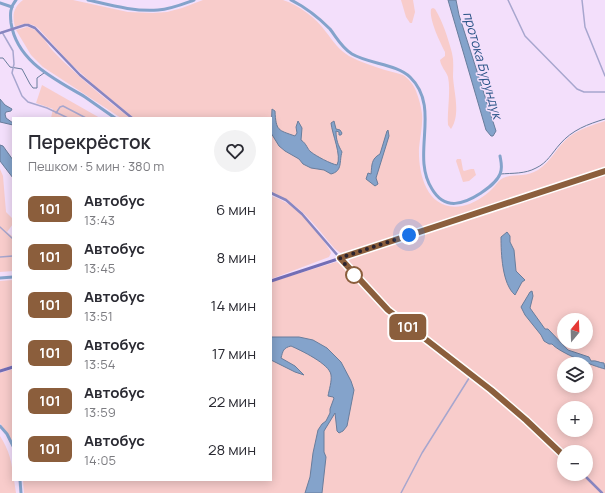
<!DOCTYPE html>
<html lang="ru">
<meta charset="utf-8">
<style>
:root{--surface:#fff;--page:#f2f2f3;--text:#2b2b33;--muted:#7c7c81}
body{margin:0;font-family:Manrope,sans-serif;background:var(--page);color:var(--text);height:100vh;display:flex;flex-direction:column;font-size:15px;white-space:nowrap}
*{box-sizing:border-box;margin:0}
p{font-size:13px;color:var(--muted)}
.icon{flex:none;width:22px;height:22px;fill:none;stroke:currentColor;stroke-width:2;stroke-linecap:round;stroke-linejoin:round}
.map{position:relative;flex:1;overflow:hidden}
.details{position:absolute;left:12px;top:117px;width:260px;height:364px;display:flex;flex-direction:column;background:var(--surface);border-radius:0px;box-shadow:0 2px 10px #0003}
.details>*{flex:none}
.badge{padding:0 8px;border-radius:6px;font-size:14px;line-height:26px}
.needle{width:26px;rotate:19deg}
.controls{position:absolute;left:557px;top:313px;display:grid;gap:8px}
.controls a{display:grid;place-items:center;width:36px;height:36px;border-radius:50%;background:var(--surface);box-shadow:0 2px 10px #0003;font-size:20px}
.you{position:absolute;width:20px;height:20px;margin:-10px;border:3px solid #fff;border-radius:50%;background:#1a73e8;box-shadow:0 0 0 6px #1a73e833}
.map>.badge{position:absolute;translate:-50% -50%;box-shadow:0 0 0 2px #fff}
.round{display:grid;place-items:center;flex:none;width:42px;height:42px;border-radius:21px;background:var(--page)}
.head{display:flex;align-items:center;justify-content:space-between;height:68px;padding:0 16px}
h1{font-size:19px;font-weight:600;line-height:30px}
ul{padding:0;list-style:none}
li{display:flex;align-items:center;gap:12px;height:48px;padding:0 16px}
li div{flex:1}
li b{display:block;font-size:15px}
li em{font-style:normal}
li .badge{min-width:44px;font-weight:700;text-align:center}
.map>svg:first-child{display:block}
.green{fill:#f8cccb;fill-rule:evenodd}
.water{fill:#84a3cb;stroke:#697d9c}
.lines{fill:none;stroke-linecap:round;stroke-linejoin:round}
.stream{stroke:#697d9c;stroke-width:1}
.river{stroke:#84a3cb;stroke-width:3}
.street{stroke:#a7a6ce;stroke-width:1.5}
.secondary{stroke:#8886c0;stroke-width:2.5}
.primary{stroke:#736eb5;stroke-width:3}
.line-casing{stroke:#fff;stroke-width:9}
.line{stroke:#8b5e3c;stroke-width:6}
.walk{stroke:#2b232e;stroke-width:4;stroke-dasharray:0 7.2}
.stop-dot{fill:#fff;stroke:#8b5e3c;stroke-width:2}
.labels{text-anchor:middle;dominant-baseline:central;stroke-width:3;stroke-linejoin:round;paint-order:stroke}
.water-label{font-size:13px;font-style:italic;fill:#275285;stroke:#f3dffb}
</style>
<div class="map">
<svg width="605" height="493" viewBox="0 0 605 493">
<rect width="100%" height="100%" fill="#f3dffb"/>
<!-- green -->
<g class="green">
<path d="M23,0h50l55,12 25,1 14,-1 15,-4 21,-8h80c16,5 33,18 43,32 7,9 13,18 23,24 11,6 24,10 36,14 6,2 13,3 18,5 5,3 11,10 13,16 3,8 5,15 6,23 1,11 -2,23 -3,34 -1,26 8,64 43,58 11,-2 22,-9 30,-17 4,-4 7,-9 11,-11 10,-5 22,0 35,-8 14,-9 19,-24 31,-33 10,-8 24,-12 36,-16v47l-27,10 -166,55 -71,20 -6,-4c-19,-22 -35,-46 -64,-57v-74h-137l-39,-32 -25,-23 -32,-35c-8,-6 -15,-5 -23,-1 -3,-12 -2,-19 8,-27z"/>
<polygon points="401,0 413,0 415,12 412,23 410,23 406,17"/>
<path d="M433,8l2,1c8,13 13,29 17,44 2,8 1,16 1,24 1,16 8,38 -2,52l-3,-4c-1,-14 3,-34 0,-48 -2,-6 -7,-10 -8,-17l5,-4v-4c-5,-10 -16,-32 -14,-43z"/>
<path d="M27,27c13,2 18,15 26,24 24,25 50,46 77,67h-9l-78,-51 -12,-12 -15,-25z"/>
<polygon points="42,85 100,118 51,118 53,109 36,103"/>
<polygon points="457,159 461,159 463,170 464,171 471,169 474,169 476,175 469,181 463,182 456,161"/>
<polygon points="0,169 3,176 6,212 13,219 13,224 7,232 13,237 13,271 0,272"/>
<path d="M605,173v320h-581l-1,-13h248v-198l65,-20 6,1 27,31 20,21 61,47 2,-3 -61,-48 -42,-45c-1,-4 0,-7 3,-9l63,-22zM564,320h22v22h-22zM564,364h22v22h-22zM564,408h22v22h-22zM564,452h22v22h-22z"/>
<path d="M271,196c25,7 44,32 58,53l2,4 -2,4 -58,22z"/>
<polygon points="13,280 13,365 0,370 0,281"/>
<polygon points="13,369 13,442 0,423 0,373"/>
<path d="M0,436c9,14 13,28 13,44h1l2,13h-16z"/>
</g>
<!-- water -->
<g class="water">
<polygon points="448,0 456,0 459,15 496,131 493,136 491,136 486,130"/>
<polygon points="0,99 5,105 12,109 11,111 6,112 5,114 6,118 13,123 13,125 0,122"/>
<path d="M272,109l3,2c1,20 3,19 20,25l2,-3 -1,-6 2,-6 4,7 -1,12c6,4 6,9 10,12 5,4 20,12 26,13 5,-9 -5,-31 -6,-42l3,-2 2,8 4,1 2,3 -1,2h-2v-3l-3,-1c0,9 2,14 6,21 -3,9 1,19 -11,22l-7,-4 -13,-2 -8,-4 -4,-5 -14,-8 -6,-5 -8,-13z"/>
<path d="M388,130l1,6 -13,42 2,6 -3,2 -9,-7 2,-6 3,1c1,-9 0,-15 9,-20l7,-23z"/>
<polygon points="0,145 3,146 13,160 13,178 0,161"/>
<path d="M507,232l3,4v6l4,8 2,21 9,9 -3,2 -7,13c-13,-11 -14,-42 -14,-58z"/>
<path d="M532,291l1,5 -3,12 15,21h3l20,21 21,7 2,4c6,-1 8,2 13,2l1,6c-12,-3 -45,-16 -53,-25h-3l-5,-3 -3,-6 -16,-20 -4,-8 9,-15z"/>
<path d="M271,337h28l14,3 14,8 14,14 10,19 3,9 -7,36 -4,5 -4,2 -2,-2 -2,-18 -11,18v21l2,5 -4,36h-17l5,-16 3,-24 5,-23 4,-6 4,-3 4,-8v-4l4,-11 -1,-1 -5,-1c1,-6 4,-15 3,-21 -1,-11 -31,-25 -40,-29 -8,2 -8,5 -10,12l14,8 9,9 -9,-3 -24,-12z"/>
</g>
<g class="lines">
<!-- stream -->
<g class="stream">
<polyline points="0,58 3,58 10,67 22,69 30,84 33,88 37,88 37,78 44,73"/>
<path d="M500,174c13,-1 25,0 36,-6 11,-5 16,-15 24,-24 12,-14 28,-20 45,-25"/>
</g>
<!-- river -->
<g class="river">
<path d="M16,0c-6,7 -6,14 -5,23 6,39 44,56 74,74 10,7 20,14 30,21"/>
<path d="M88,0c22,5 47,12 70,10 13,-1 25,-6 36,-10"/>
<path d="M291,0c14,7 28,18 39,29 7,9 11,18 22,25 17,10 45,10 58,23 32,31 0,78 22,112 13,22 32,15 49,4 7,-5 16,-11 19,-19 3,-6 1,-12 0,-18"/>
<polyline points="0,3 12,7"/>
<polyline points="0,278 13,277"/>
<polyline points="0,426 7,434 13,446"/>
<polyline points="20,480 21,493"/>
</g>
<!-- street -->
<g class="street">
<polyline points="508,0 525,36 577,89 584,92 605,92"/>
<polyline points="582,0 585,27 605,76"/>
<polyline points="2,32 13,51 14,64 12,73 22,96 28,102 47,108 68,118"/>
<polyline points="56,113 60,107 63,106 86,118"/>
<polyline points="0,227 13,239"/>
<polyline points="0,257 13,256"/>
<polyline points="401,493 422,453 471,375"/>
</g>
<!-- secondary -->
<g class="secondary">
<polyline points="0,33 25,25 28,25 35,28 80,75 132,118"/>
<polyline points="271,193 286,200 302,214 357,278 388,310 491,390 526,421 564,456"/>
<polyline points="583,474 602,493"/>
</g>
<!-- primary -->
<g class="primary">
<polyline points="271,281 605,171"/>
<polyline points="0,371 13,367"/>
</g>
</g>
<g class="lines">
<!-- line casing -->
<g class="line-casing">
<polyline id="line" points="564,456 526,420 491,390 388,310 340,258 605,171"/>
</g>
<!-- line -->
<use href="#line" class="line"/>
<!-- walk -->
<polyline class="walk" points="354,275 340,258 409,235"/>
</g>
<!-- markers -->
<circle class="stop-dot" cx="354" cy="275" r="8"/>
<g class="labels">
<!-- water labels -->
<g class="water-label">
<text transform="translate(483 65) rotate(74)">протока Бурундук</text>
</g>
</g>
</svg>
<div class="controls">
<a><svg class="needle" viewBox="-14 -14 28 28"><path d="M0-13l5 13h-10z" fill="#e53935"/><path d="M0 13l5-13h-10z" fill="#7c7c81"/></svg></a>
<a><svg class="icon" aria-label="layers" viewBox="0 0 24 24"><path d="M12 4l9 5-9 5-9-5zM3 14l9 5 9-5"/></svg></a>
<a>+</a>
<a>−</a>
</div>
<div class="you" style="left:409px;top:235px"></div>
<b class="badge" style="left:408px;top:327px;background:#8b5e3c;color:#fff">101</b>
<section class="details">
<div class="head"><div><h1>Перекрёсток</h1><p>Пешком · 5 мин · 380 m</p></div><a class="round"><svg class="icon" aria-label="heart" viewBox="0 0 24 24"><path d="M12 20l-8-8c-3-5 5-10 8-4 3-6 11-1 8 4z"/></svg></a></div>
<ul>
<li><span class="badge" style="background:#8b5e3c;color:#fff">101</span><div><b>Автобус</b><p>13:43</p></div><em>6 мин</em></li>
<li><span class="badge" style="background:#8b5e3c;color:#fff">101</span><div><b>Автобус</b><p>13:45</p></div><em>8 мин</em></li>
<li><span class="badge" style="background:#8b5e3c;color:#fff">101</span><div><b>Автобус</b><p>13:51</p></div><em>14 мин</em></li>
<li><span class="badge" style="background:#8b5e3c;color:#fff">101</span><div><b>Автобус</b><p>13:54</p></div><em>17 мин</em></li>
<li><span class="badge" style="background:#8b5e3c;color:#fff">101</span><div><b>Автобус</b><p>13:59</p></div><em>22 мин</em></li>
<li><span class="badge" style="background:#8b5e3c;color:#fff">101</span><div><b>Автобус</b><p>14:05</p></div><em>28 мин</em></li>
</ul>
</section>
</div>
